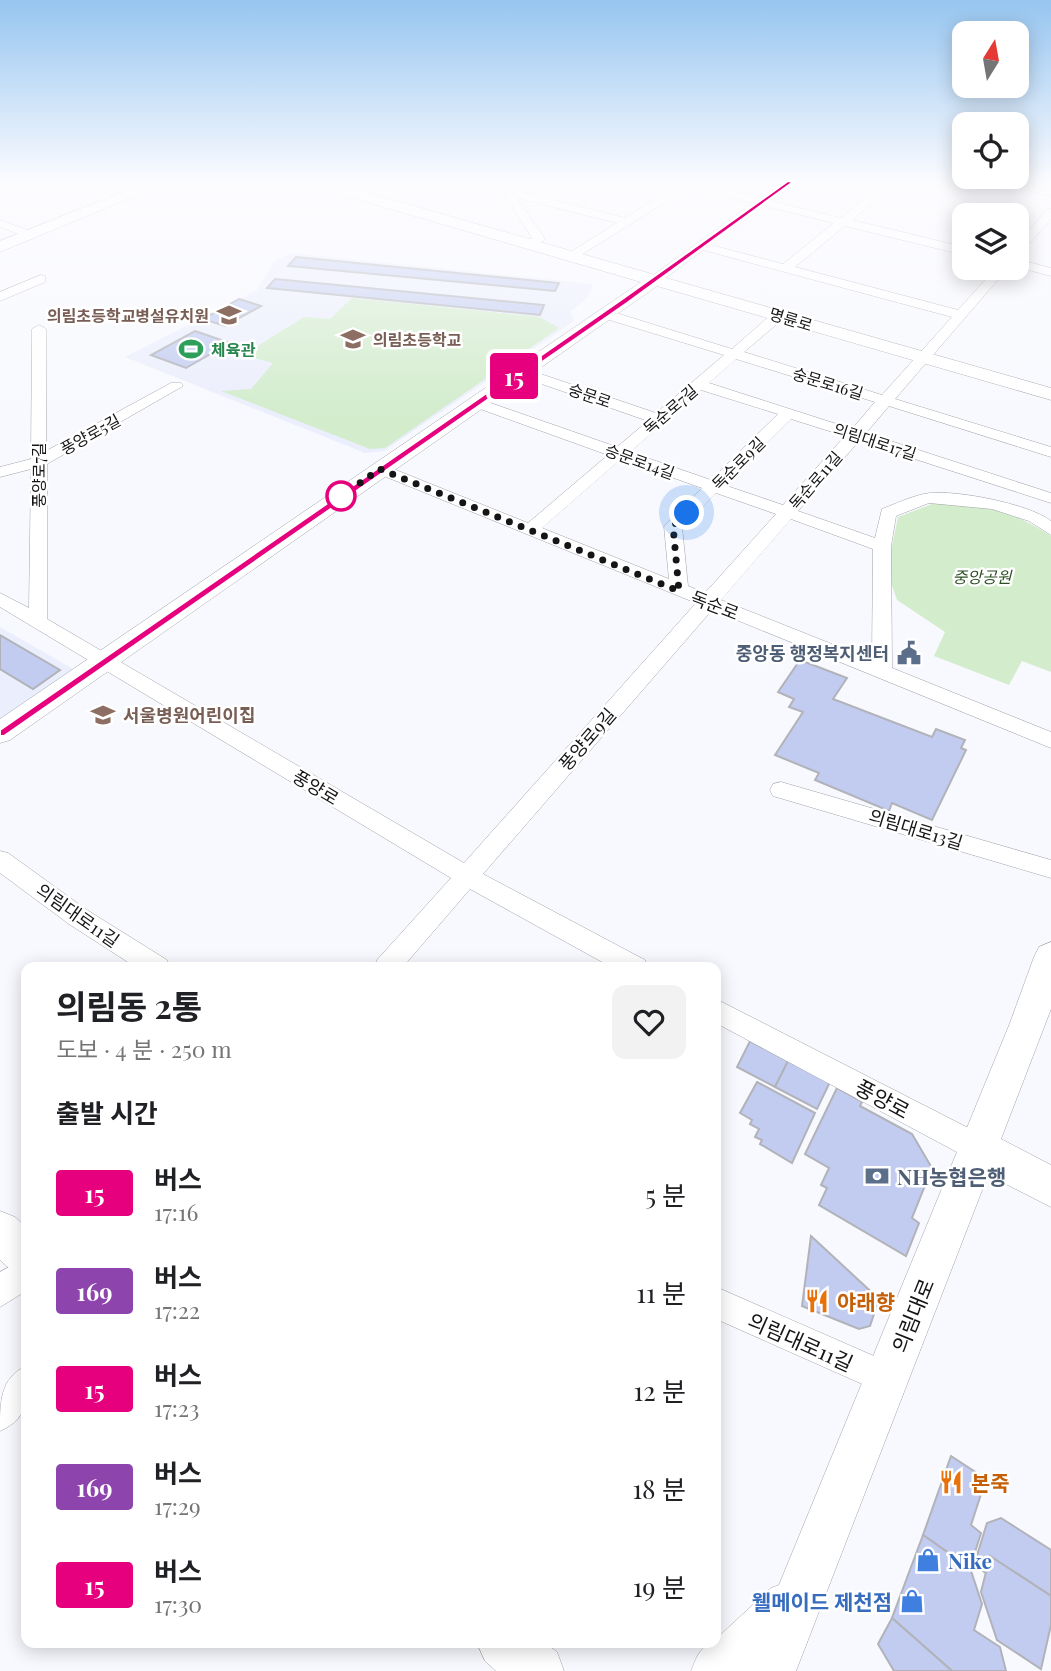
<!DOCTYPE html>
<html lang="ko">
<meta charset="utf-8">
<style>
:root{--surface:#fff;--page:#f2f2f2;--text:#202124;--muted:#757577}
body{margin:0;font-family:"Playfair Display","Noto Sans KR",serif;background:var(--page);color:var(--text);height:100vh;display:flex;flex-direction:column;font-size:26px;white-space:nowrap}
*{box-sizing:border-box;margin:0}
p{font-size:23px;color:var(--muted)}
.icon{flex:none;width:38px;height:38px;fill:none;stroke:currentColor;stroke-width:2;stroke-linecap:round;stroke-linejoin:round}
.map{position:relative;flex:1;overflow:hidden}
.sheet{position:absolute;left:21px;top:962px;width:700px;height:686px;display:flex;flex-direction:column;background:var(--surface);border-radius:14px;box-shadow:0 4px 18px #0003}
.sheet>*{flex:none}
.badge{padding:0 14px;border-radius:5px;font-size:24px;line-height:46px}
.needle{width:46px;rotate:11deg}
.buttons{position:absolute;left:952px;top:21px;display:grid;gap:14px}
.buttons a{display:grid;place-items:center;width:77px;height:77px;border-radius:14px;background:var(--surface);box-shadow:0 4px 18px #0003;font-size:35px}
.you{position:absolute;width:35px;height:35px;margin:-18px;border:5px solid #fff;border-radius:50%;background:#1a73e8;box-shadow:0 0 0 10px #1a73e833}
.map>.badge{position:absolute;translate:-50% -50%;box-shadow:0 0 0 4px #fff}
h2{padding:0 35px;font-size:26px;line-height:63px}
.round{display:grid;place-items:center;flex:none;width:74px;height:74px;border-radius:14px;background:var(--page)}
.head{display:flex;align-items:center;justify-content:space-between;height:119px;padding:0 35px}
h1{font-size:33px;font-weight:700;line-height:52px}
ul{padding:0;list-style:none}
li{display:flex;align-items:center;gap:21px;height:98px;padding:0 35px}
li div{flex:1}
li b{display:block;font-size:26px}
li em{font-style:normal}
li .badge{min-width:77px;font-weight:700;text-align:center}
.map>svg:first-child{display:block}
.built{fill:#ebeefc}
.green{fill:#d2eccc}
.building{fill:#c2ccf1;stroke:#b1b3b9;stroke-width:2}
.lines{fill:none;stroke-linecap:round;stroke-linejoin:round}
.street-casing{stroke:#a1a3a9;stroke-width:1}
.secondary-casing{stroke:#a1a3a9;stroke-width:1}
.street{fill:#fff;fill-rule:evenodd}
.secondary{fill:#fff;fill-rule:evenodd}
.line{fill:#e6007e;stroke:#fff;stroke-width:2}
.walk{stroke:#151517;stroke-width:7;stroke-dasharray:0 12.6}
.stop-dot{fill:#fff;stroke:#e6007e;stroke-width:3.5}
.labels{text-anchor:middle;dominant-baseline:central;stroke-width:5;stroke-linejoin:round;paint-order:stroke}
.far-education-label{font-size:16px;font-weight:bold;fill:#785e54;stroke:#fff;text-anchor:end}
.far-street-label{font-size:16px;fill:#151517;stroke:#fff}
.far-leisure-label{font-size:16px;font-weight:bold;fill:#27864d;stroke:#fff;text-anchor:start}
.far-park-label{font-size:16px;font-style:italic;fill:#2c5023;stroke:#fff}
.street-label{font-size:18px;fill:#151517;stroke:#fff}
.service-label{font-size:18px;font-weight:bold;fill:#4e5e75;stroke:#fff;text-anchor:end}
.education-label{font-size:18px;font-weight:bold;fill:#785e54;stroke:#fff;text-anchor:start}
.near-street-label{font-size:21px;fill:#151517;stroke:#fff}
.near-service-label{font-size:21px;font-weight:bold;fill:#4e5e75;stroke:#fff;text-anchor:start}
.near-food-label{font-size:21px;font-weight:bold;fill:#c56008;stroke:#fff;text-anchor:start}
.near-shop-label{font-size:21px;font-weight:bold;fill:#366cbe;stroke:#fff;text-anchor:start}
</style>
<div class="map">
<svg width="1051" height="1671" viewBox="0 0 1051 1671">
<rect width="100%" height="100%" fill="#f8f9fe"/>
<!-- built -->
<g class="built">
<polygon points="291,253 593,284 588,297 570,312 574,321 384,451 365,453 125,357 257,290 274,261"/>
<polygon points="0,627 73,669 0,719"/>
</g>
<!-- green -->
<g class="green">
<polygon points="352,298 540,317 559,328 385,448 370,449 221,391 251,389 273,363 243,355 304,317 330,319"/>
<path d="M937,502c49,5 71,6 114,34v136l-29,-11 -13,24 -75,-29 11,-24 -48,-32 -10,-29 11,-54z"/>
</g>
<!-- building -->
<g class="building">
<polygon points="296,257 559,283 555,291 288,266"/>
<polygon points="275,279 544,305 540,315 267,288"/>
<polygon points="239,299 261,306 225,326 203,319"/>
<polygon points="195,331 230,343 186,368 151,355"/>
<polygon points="0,635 60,670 33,689 0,669"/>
<polygon points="800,660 847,678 833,699 932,737 936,729 965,740 961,748 966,750 932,820 892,803 889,811 815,780 819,773 775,755 803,712 789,707 794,699 778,692"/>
<polygon points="750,1041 788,1061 775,1087 737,1067"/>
<polygon points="788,1061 830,1082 817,1109 775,1087"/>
<polygon points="757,1082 815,1113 792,1163 760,1144 762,1140 755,1137 759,1129 750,1124 752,1120 740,1113"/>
<polygon points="837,1088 862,1102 860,1106 912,1134 932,1168 912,1218 919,1223 906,1256 819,1205 827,1188 821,1185 829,1168 805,1154"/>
<polygon points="811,1236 879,1299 870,1326 859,1329 802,1306"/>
<polygon points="951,1456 986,1479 971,1525 981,1533 970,1568 923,1535"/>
<polygon points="1001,1518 1051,1550 1051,1596 990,1556 986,1573 974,1565 987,1523"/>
<polygon points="923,1535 970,1568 982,1604 974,1630 1000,1647 1006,1671 952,1671 892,1618"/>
<polygon points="990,1556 1051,1596 1051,1625 1041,1669 997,1640 981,1592"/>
<polygon points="892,1618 952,1671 894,1671 878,1644"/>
</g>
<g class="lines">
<!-- street casing -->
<g class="street-casing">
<g id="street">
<polygon points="346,182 360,182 343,191 335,191 335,187"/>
<path d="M464,182h18l143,36 52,-33 -4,-3h21l66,16 23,-16h12l-24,19 70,17 44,-36h12l-45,38 112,27v8l-119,-29 -50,41 163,43 38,-42h12l-113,131 156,48v10l-162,-51 -23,27 185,60v10l-192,-62 -61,70 77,27 7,-29c13,-5 28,-12 42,-15 26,-6 106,10 127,27v14l-22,-14 -37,-12 -63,-6 -33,13 -5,30 1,122 159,64v16l-339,-138 -229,264 162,86 3,8h-35l-143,-79 -68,79h-28l3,-8 74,-82 -451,-271v-14l29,15 2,-139 -31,8v-10l31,-8 1,-130 7,-4 7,4v122l125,-68h10l2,3 -136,78v155l417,244 232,-260 -322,-131 -2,-3 2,-3h12l142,57 80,-68 -136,-49 -2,-3 2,-3h10l135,47 31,-26 -132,-46v-6h10l130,44 68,-58 -124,-38v-6h10l122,38 42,-37h10v6l-40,34 138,43 70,-78 -249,-67 -43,32h-8v-6l101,-73 -65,-15 -115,72 -6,-4 2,-3 48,-30 -100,-25 28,41 -10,8h-8l-2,-3 7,-6 -28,-44zM764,206l70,17 -51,41 -72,-19zM736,359l139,43 -23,27 -143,-46zM701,390l77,24 -67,66 -81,-28zM791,419l54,17 -62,69 -59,-20zM621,459l81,29 -38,38 5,53 -127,-51zM716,493l60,21 -71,79 -17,-7 -6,-59zM791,519l82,30 -1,111 -151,-60z"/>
<polygon points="994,182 1015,182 1051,190 1051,196"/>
<polygon points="1051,209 1051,219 1021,253 1017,254 1017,243 1047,210"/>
<polygon points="0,220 36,233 38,235 32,239 0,227"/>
<polygon points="1017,259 1051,268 1051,276 1017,267"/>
<polygon points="41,275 45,276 45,282 0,301 0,292"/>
<polygon points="781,782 1051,860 1051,878 773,796 770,790 773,784"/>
<polygon points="0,851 8,853 87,910 167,960 170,968 137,968 69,924 0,873"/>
<polygon points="716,999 988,1138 992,1148 988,1158 978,1162 968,1158 716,1023"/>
<polygon points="26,1258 26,1291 0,1307 0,1272"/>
<polygon points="716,1287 899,1367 903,1379 899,1391 887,1395 716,1319"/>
<path d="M26,1366c0,29 6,51 -26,65 0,-29 0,-53 26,-65z"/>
</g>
</g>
<!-- secondary casing -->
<g class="secondary-casing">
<g id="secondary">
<polygon points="148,182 169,182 0,252 0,241"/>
<polygon points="306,182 330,182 1051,388 1051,400 657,286 10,740 0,743 0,719 641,282 308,185"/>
<path d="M1051,942v67l-50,130 50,26v42l-63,-32 -192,496h-105c5,-12 9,-27 25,-28v-4l55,-51 8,-3 231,-562 24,-66 5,-10z"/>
<polygon points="0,1211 15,1217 26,1227 26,1276 11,1270 0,1260"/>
<polygon points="477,1643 545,1643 557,1652 564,1671 496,1671 485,1661"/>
</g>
</g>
<!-- street -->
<use href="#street" class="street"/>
<!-- secondary -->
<use href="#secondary" class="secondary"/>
</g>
<!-- sky -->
<linearGradient id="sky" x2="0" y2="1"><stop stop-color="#96c5f0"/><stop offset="0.44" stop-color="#fcfcff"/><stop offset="1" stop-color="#fcfcff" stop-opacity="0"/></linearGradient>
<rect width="1051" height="416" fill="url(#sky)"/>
<!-- line -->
<polygon class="line" points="788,181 793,182 627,303 4,736 0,736 0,730 621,300"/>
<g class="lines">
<!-- walk -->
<polyline class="walk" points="341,496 335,500 380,469 679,591 673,526 687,513"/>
</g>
<!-- icons -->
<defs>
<g id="school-bare" transform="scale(1.89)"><path d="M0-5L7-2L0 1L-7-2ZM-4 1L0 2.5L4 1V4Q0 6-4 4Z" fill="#8d6e63" stroke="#fff" stroke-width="2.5" paint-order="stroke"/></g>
<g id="stadium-bare" transform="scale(1.89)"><path d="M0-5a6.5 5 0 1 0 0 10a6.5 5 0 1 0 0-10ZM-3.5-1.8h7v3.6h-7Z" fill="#2e9e5b" stroke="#fff" stroke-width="2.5" paint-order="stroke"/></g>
<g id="civic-bare" transform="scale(1.89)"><path d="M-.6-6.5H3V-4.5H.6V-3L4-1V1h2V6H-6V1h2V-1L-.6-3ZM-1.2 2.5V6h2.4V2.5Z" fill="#5c6f8a" stroke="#fff" stroke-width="2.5" paint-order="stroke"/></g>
<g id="bank-bare" transform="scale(1.89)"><path d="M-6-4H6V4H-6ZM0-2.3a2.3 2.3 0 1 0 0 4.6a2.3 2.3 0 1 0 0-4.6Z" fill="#5c6f8a" stroke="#fff" stroke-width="2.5" paint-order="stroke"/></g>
<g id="restaurant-bare" transform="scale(1.89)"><path d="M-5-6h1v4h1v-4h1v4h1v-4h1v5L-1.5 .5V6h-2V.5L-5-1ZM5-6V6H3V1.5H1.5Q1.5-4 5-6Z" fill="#e8710a" stroke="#fff" stroke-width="2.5" paint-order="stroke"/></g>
<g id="shop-bare" transform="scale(1.89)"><path d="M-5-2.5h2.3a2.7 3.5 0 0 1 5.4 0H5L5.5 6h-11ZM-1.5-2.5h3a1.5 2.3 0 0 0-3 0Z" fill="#3f7fe0" stroke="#fff" stroke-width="2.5" paint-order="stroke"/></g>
</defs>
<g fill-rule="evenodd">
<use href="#school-bare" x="229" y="315"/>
<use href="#school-bare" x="353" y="339"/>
<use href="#stadium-bare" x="191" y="349"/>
<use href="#civic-bare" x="909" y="653"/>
<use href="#school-bare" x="103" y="715"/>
<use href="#bank-bare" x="877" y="1176"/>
<use href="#restaurant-bare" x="817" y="1301"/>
<use href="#restaurant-bare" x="951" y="1482"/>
<use href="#shop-bare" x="928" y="1560"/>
<use href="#shop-bare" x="912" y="1601"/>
</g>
<!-- markers -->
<circle class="stop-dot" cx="341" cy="496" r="14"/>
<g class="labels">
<!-- far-education labels -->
<g class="far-education-label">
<text x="209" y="315">의림초등학교병설유치원</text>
<text x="373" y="339" text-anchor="start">의림초등학교</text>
</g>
<!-- far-street labels -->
<g class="far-street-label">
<text transform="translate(791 319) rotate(17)">명륜로</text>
<text transform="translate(828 383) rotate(17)">숭문로16길</text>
<text transform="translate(590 395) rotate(19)">숭문로</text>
<text transform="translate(670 409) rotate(-41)">독순로7길</text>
<text transform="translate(90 434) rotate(-29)">풍양로5길</text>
<text transform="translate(875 441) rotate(18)">의림대로17길</text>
<text transform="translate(640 461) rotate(20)">숭문로14길</text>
<text transform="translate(738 463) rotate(-45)">독순로9길</text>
<text transform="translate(38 475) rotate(-90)">풍양로7길</text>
<text transform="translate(815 480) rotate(-49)">독순로11길</text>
</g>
<!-- far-leisure labels -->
<g class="far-leisure-label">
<text x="211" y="349">체육관</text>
</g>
<!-- far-park labels -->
<g class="far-park-label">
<text x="982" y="576">중앙공원</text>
</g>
<!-- street labels -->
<g class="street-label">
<text transform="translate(715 605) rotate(21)">독순로</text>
<text transform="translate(587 739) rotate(-49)">풍양로9길</text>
<text transform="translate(316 787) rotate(31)">풍양로</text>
<text transform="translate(916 829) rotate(17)">의림대로13길</text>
<text transform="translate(78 915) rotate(35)">의림대로11길</text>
</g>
<!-- service labels -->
<g class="service-label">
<text x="889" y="653">중앙동 행정복지센터</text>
</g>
<!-- education labels -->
<g class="education-label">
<text x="123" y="715">서울병원어린이집</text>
</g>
<!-- near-street labels -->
<g class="near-street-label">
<text transform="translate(883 1098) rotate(28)">풍양로</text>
<text transform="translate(912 1315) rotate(-68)">의림대로</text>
<text transform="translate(801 1341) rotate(24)">의림대로11길</text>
</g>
<!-- near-service labels -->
<g class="near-service-label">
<text x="897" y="1176">NH농협은행</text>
</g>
<!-- near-food labels -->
<g class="near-food-label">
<text x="837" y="1301">야래향</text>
<text x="971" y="1482">본죽</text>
</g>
<!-- near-shop labels -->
<g class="near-shop-label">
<text x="948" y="1560">Nike</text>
<text x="892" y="1601" text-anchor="end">웰메이드 제천점</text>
</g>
</g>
</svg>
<div class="buttons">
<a><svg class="needle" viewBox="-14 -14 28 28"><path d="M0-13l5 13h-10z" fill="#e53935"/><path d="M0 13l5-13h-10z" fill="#757577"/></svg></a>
<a><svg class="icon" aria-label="locate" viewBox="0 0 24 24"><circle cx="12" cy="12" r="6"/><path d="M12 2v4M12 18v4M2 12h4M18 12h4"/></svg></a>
<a><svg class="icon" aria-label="layers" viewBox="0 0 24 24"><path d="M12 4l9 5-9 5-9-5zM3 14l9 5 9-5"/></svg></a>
</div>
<div class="you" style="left:687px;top:513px"></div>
<b class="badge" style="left:514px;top:376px;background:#e6007e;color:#fff">15</b>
<section class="sheet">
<div class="head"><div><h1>의림동 2통</h1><p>도보 · 4 분 · 250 m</p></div><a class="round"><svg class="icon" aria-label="heart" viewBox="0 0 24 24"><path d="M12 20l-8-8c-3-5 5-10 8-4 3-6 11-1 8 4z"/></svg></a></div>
<h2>출발 시간</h2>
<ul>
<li><span class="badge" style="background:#e6007e;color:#fff">15</span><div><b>버스</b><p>17:16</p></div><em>5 분</em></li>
<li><span class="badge" style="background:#8e44ad;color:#fff">169</span><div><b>버스</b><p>17:22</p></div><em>11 분</em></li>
<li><span class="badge" style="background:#e6007e;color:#fff">15</span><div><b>버스</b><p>17:23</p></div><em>12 분</em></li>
<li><span class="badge" style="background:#8e44ad;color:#fff">169</span><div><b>버스</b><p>17:29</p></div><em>18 분</em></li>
<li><span class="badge" style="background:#e6007e;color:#fff">15</span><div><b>버스</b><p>17:30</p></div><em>19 분</em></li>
</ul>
</section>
</div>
